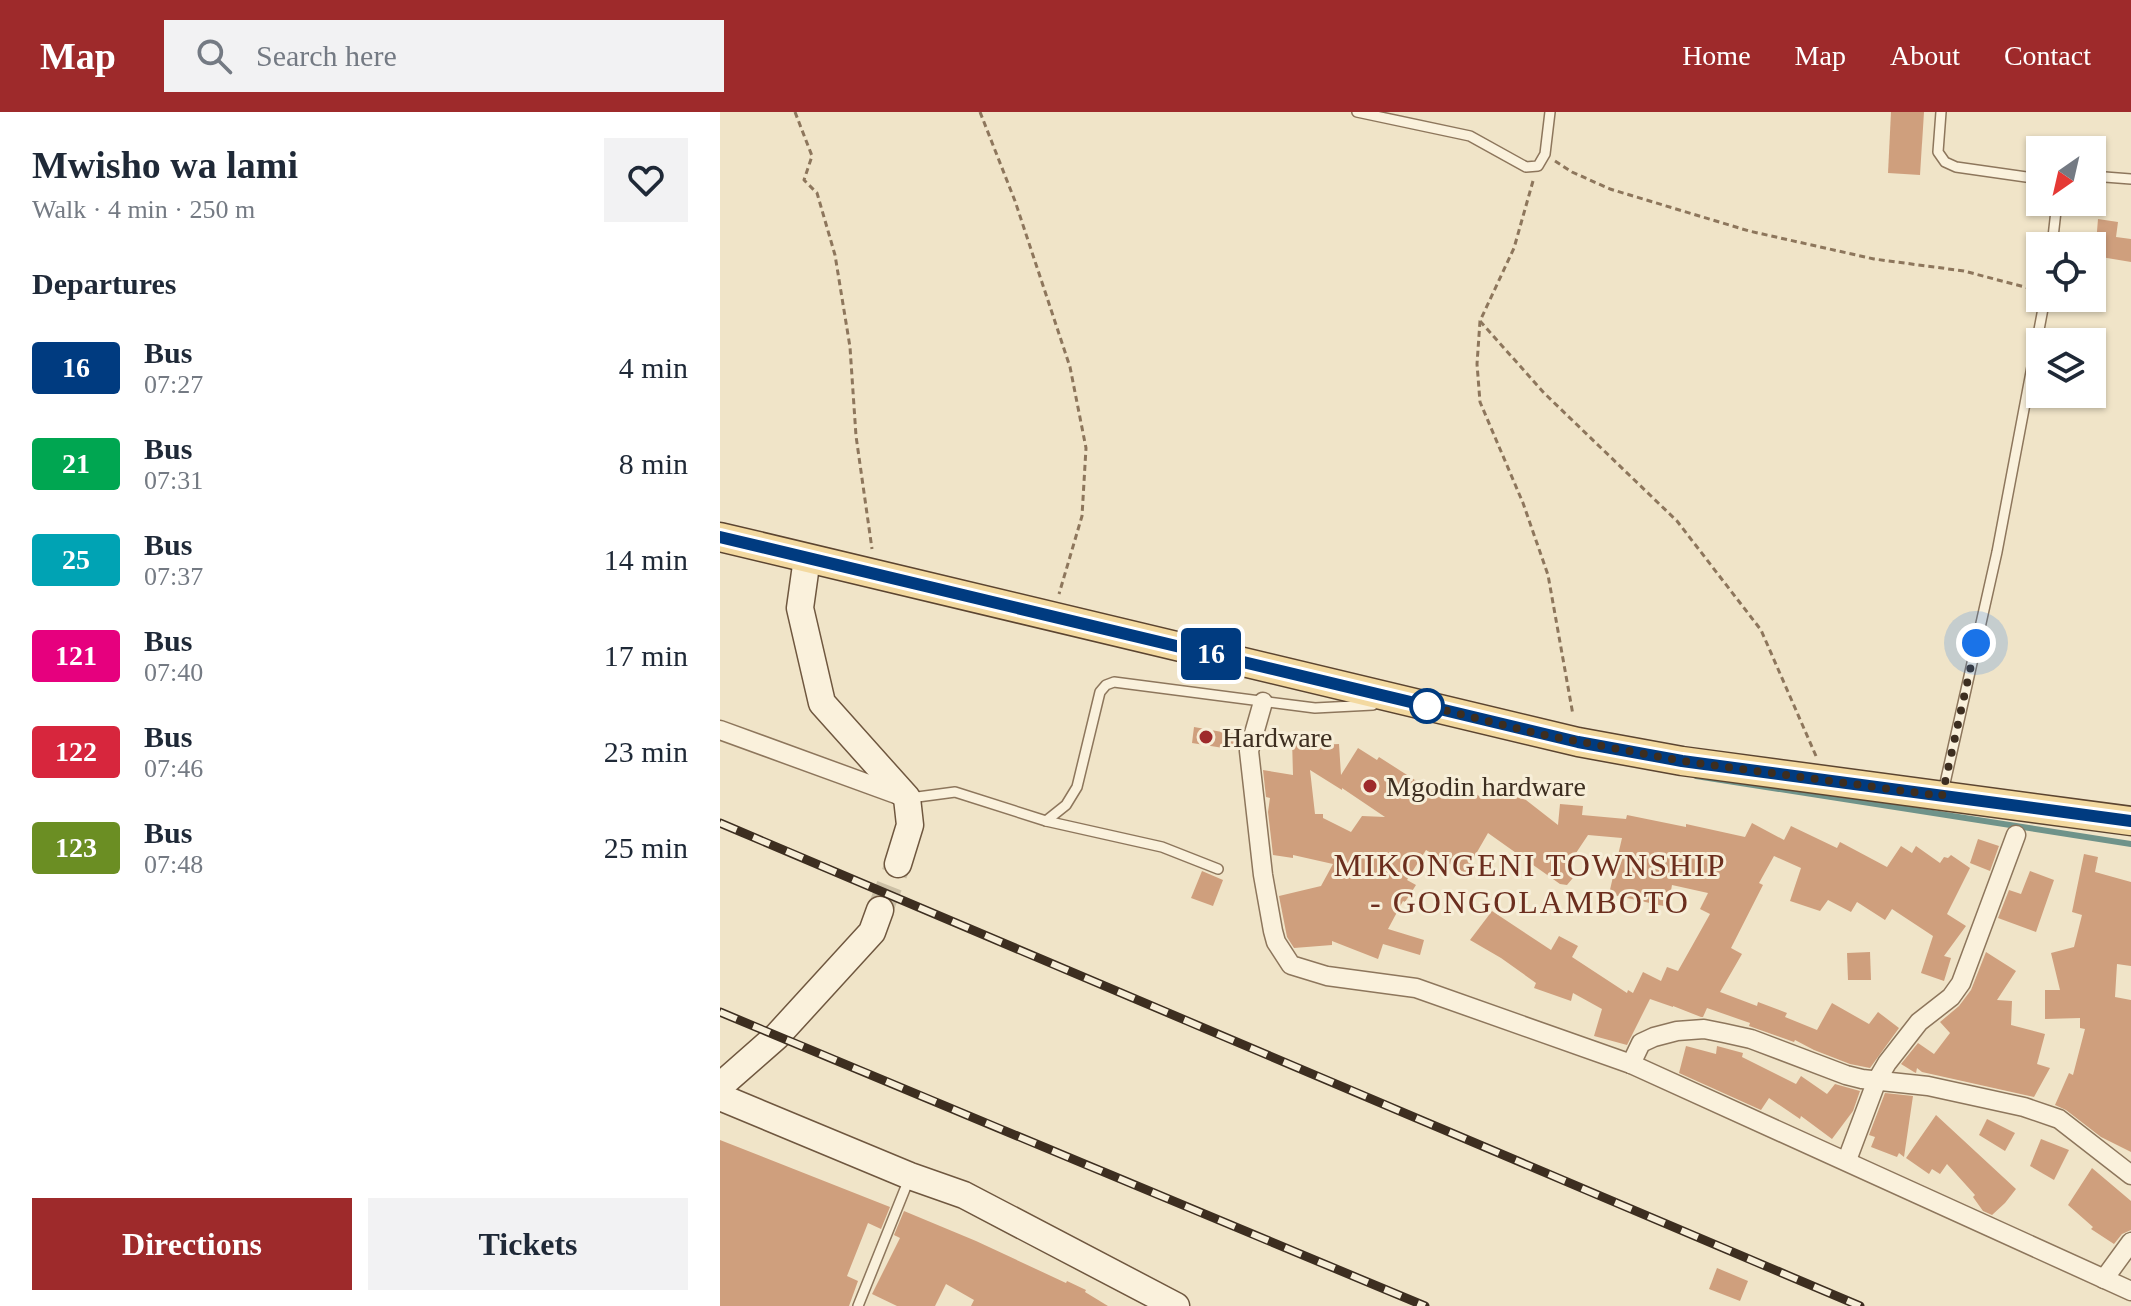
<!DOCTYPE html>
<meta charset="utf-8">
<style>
:root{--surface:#fff;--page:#f2f2f3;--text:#1f2937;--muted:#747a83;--accent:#9e2a2b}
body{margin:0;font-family:"Times New Roman",serif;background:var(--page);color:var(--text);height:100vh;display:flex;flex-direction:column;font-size:30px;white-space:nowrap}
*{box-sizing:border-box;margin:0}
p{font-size:26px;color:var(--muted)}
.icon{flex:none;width:44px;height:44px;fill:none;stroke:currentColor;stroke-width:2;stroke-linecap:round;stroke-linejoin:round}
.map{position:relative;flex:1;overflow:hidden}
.side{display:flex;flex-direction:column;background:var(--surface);width:720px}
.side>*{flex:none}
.badge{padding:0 16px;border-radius:6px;font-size:28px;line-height:52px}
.needle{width:52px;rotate:214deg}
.fabs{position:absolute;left:1306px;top:24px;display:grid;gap:16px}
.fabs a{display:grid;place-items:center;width:80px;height:80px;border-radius:0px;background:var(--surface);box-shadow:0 2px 6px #0004;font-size:40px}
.you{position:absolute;width:40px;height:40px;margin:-20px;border:6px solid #fff;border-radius:50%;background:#1a73e8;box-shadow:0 0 0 12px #1a73e833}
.map>.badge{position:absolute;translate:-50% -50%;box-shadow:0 0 0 4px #fff}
h2{padding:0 32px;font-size:30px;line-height:72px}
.round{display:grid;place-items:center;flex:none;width:84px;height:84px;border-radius:0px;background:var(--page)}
.head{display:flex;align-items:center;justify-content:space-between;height:136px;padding:0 32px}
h1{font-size:38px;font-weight:700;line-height:60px}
.action{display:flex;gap:16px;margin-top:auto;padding:16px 32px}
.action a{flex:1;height:92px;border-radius:0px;background:var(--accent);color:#fff;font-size:32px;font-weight:700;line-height:92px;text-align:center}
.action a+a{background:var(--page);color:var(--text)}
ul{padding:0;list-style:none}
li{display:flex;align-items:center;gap:24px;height:96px;padding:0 32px}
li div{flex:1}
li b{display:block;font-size:30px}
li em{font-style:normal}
li .badge{min-width:88px;font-weight:700;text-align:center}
header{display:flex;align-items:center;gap:48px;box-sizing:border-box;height:112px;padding:0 40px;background:var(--accent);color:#fff}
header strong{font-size:38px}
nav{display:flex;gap:44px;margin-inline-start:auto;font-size:28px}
.search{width:560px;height:72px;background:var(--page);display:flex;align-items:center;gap:20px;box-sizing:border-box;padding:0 28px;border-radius:0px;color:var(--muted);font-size:30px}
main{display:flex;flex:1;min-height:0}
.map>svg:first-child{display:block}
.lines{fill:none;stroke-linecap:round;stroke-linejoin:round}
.stream{stroke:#6f938a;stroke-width:6}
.building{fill:#cf9f7d;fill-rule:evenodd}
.secondary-tunnel{stroke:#ccc0a6;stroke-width:26;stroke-dasharray:26 13;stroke-linecap:butt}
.lane-casing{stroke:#8d765c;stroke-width:12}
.street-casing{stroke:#8d765c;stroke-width:21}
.secondary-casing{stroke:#6f573f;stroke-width:29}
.primary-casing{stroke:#5b4430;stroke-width:31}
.path{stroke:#8d765c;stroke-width:3;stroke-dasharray:6 4;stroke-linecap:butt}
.lane{stroke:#faf1dc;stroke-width:9}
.street{stroke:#faf1dc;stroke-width:18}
.secondary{stroke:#faf1dc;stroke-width:26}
.primary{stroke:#f3d9a0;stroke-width:28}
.rail-casing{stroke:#3d2e20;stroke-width:9}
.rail{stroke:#f7eed8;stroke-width:6;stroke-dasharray:18;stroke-linecap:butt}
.line-casing{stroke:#fff;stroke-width:18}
.line{stroke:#003b80;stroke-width:12}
.walk{stroke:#3d2e20;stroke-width:8;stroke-dasharray:0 14.4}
.stop-dot{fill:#fff;stroke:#003b80;stroke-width:4}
.poi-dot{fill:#9e2a2b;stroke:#f7eed8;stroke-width:3}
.labels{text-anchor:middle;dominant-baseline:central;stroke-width:6;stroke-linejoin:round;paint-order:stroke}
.poi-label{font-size:28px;fill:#3d2e20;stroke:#f7eed8;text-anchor:start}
.quarter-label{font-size:32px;letter-spacing:2px;fill:#6b2e1e;stroke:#f7eed8}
</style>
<header>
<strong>Map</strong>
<div class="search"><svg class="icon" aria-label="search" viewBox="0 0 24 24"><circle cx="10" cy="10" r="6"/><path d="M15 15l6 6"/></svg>Search here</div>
<nav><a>Home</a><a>Map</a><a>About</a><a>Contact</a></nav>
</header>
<main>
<section class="side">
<div class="head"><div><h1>Mwisho wa lami</h1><p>Walk · 4 min · 250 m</p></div><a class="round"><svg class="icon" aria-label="heart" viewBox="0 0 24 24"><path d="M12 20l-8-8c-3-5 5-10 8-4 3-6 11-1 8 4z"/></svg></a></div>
<h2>Departures</h2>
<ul>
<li><span class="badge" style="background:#003b80;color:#fff">16</span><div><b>Bus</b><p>07:27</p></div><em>4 min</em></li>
<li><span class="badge" style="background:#00a651;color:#fff">21</span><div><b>Bus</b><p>07:31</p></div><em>8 min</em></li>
<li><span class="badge" style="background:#00a3b4;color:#fff">25</span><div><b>Bus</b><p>07:37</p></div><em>14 min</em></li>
<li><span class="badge" style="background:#e6007e;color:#fff">121</span><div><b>Bus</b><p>07:40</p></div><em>17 min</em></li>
<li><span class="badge" style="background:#d7263d;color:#fff">122</span><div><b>Bus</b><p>07:46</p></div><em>23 min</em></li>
<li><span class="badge" style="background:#6b8e23;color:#fff">123</span><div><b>Bus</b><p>07:48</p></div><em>25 min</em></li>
</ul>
<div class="action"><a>Directions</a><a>Tickets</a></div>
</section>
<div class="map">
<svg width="1411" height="1194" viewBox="0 0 1411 1194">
<rect width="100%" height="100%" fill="#f0e4c8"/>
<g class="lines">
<!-- stream -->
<polyline class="stream" points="976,664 1411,732"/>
</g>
<!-- building -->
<g class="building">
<polygon points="1171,0 1204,0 1200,63 1168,61"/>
<polygon points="1378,107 1398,110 1396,125 1411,127 1411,150 1375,144"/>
<polygon points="474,615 519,623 516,638 472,631"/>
<path d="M572,627h24v6l23,-1 2,31 17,-27 19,12 2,-3 64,41 12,-18 27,18 4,-11 40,13 32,25 2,-21 23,2 -1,9 44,4 1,-4 59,12v-3l59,13 7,-14 32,17 7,-14 46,22 3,-6 47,25 14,-21 11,7 4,-7 24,17 4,-6 4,1 3,-3 19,13 -23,46 19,12 -22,30 7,2 -7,23 -23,-8 12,-37 -41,-27 -7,11 -28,-18 -6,10 -23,-12 -8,11 -30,-10 11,-33 -27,-12 -15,27 4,2 -32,63 11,6 -22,38 37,14 1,-4 29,11 -2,4 32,13 15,-27 37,21 9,-12 21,16 -29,40 -20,-4 -36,-14 -19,-10 -1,2 -45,-16 1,-3 -43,-15 -4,9h-2l-28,-11v1l-23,-8 -23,46 -33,-9 8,-27 -29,-16 -2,8 -37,-13 2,-5 -35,-25 -31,-18 22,-29 59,39 8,-14 19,10 -6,11 55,36 1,-3 5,3 10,-21 18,9 6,-14 11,4 32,-57 -10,-5 8,-16 -36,-8 -4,22 -59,-13 13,-56 -34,-3 -20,30 9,8 -10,12 -7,-1 -72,-51 -23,40 -39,-23 -19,30 9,5 -11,17 -2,-1 -15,28 36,11 -4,15 -37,-11 -5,15 -46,-18v4l-38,3 -7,-11 -8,-41 42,-10 12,-22 -40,-9v3l-20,-3 -5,-43 2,-14 -4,-1 -3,-27 30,5zM590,658l32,20v-2l43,29 -23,-1 -11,16 -28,-14v-4h-8z"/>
<polygon points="1258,727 1279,734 1270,759 1250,751"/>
<polygon points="1364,742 1378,745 1375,760 1411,770 1411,854 1397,852 1395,885 1411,888 1411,1040 1381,1025 1346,998 1335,993 1349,961 1353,963 1365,917 1360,916 1360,906 1325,907 1325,878 1340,878 1331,841 1354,835 1362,803 1352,800"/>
<polygon points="482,759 503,768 493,794 471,786"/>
<polygon points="1310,759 1334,768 1316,820 1278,806 1289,778 1301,782"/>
<polygon points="1150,840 1151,868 1128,868 1127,841"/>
<polygon points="1266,840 1296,859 1277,888 1292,889 1291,913 1325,922 1317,952 1330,956 1314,985 1202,960 1197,956 1196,961 1194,960 1181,952 1198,931 1214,942 1230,921 1220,910 1239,894 1251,878"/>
<polygon points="966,934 996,942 997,934 1023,941 1022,945 1076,972 1081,964 1107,982 1115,972 1140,979 1133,999 1112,1027 1081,1004 1080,1007 1049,986 1041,998 959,961"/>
<polygon points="1165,981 1193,984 1184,1045 1179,1041 1177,1045 1151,1035 1155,1025 1149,1023"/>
<polygon points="1216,1003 1296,1077 1285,1091 1272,1103 1263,1099 1253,1085 1255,1083 1227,1052 1220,1062 1212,1057 1209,1062 1186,1046"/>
<polygon points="1267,1007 1295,1021 1285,1039 1259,1023"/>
<polygon points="1321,1027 1349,1038 1334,1068 1310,1054"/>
<polygon points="0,1028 170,1095 161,1117 148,1111 127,1164 138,1169 129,1194 0,1194"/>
<polygon points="1372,1056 1411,1089 1411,1118 1402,1122 1394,1132 1371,1117 1373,1115 1348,1093"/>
<polygon points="184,1099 256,1129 346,1171 347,1169 366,1178 365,1180 388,1194 251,1194 254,1188 226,1172 215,1194 177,1194 152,1182 180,1126 174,1123"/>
<polygon points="997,1156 1028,1169 1020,1189 989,1177"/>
</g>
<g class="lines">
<!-- secondary-tunnel -->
<polyline class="secondary-tunnel" points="160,798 178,752"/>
<!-- lane casing -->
<g class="lane-casing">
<g id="lane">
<polyline points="637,0 750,24 806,55 818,54 825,42 830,0"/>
<polyline points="1221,0 1218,40 1225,50 1236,55 1320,67"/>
<polyline points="1372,64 1411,67"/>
<polyline points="1332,134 1337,90"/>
<polyline points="1223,680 1277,440 1325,186"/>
<polyline points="190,686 235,680 326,709 442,735 498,757"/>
<polyline points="326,709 346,693 357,675 380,580 386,573 394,570 595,596 653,593"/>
<polyline points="138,1194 189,1067"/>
</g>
</g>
<!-- street casing -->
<g class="street-casing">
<g id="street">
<polyline points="543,590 529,639 543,763 553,819 556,830 571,853 607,864 696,876 911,952 1411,1179"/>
<polyline points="0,618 184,685"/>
<polyline points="911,952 921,931 934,925 957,919 984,917 1004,921 1031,927 1126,963 1142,967 1208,974 1304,995 1339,1007 1411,1063"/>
<polyline points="1127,1048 1157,968 1167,951 1199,910 1231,885 1241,871 1296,723"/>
<polyline points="1384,1167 1411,1130"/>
</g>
</g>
<!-- secondary casing -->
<g class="secondary-casing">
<g id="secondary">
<polyline points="87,446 80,496 102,591 187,686 190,713 178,752"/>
<polyline points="0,974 57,924 152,820 160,798"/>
<polyline points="0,985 190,1064 244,1083 456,1194"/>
</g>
</g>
<!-- primary casing -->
<g class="primary-casing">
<polyline id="primary" points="0,425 858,630 962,649 1411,709"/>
</g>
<!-- path -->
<g class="path">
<polyline points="75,0 92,44 84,68 97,81 115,143 130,235 136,324 152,437"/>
<polyline points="260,0 295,89 350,255 366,336 362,404 339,482"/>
<polyline points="835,49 852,60 890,77 1029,119 1154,147 1244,159 1316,178"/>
<polyline points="813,69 794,136 760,209 757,252 760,290 803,391 828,463 853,603"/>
<polyline points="760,209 824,281 957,409 1041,518 1096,644"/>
</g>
<!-- lane -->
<use href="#lane" class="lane"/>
<!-- street -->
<use href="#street" class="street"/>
<!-- secondary -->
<use href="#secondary" class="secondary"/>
<!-- primary -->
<use href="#primary" class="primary"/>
<!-- rail casing -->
<g class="rail-casing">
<g id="rail">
<polyline points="0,711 1140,1194"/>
<polyline points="0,900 705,1194"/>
</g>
</g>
<!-- rail -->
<use href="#rail" class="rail"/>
</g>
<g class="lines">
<!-- line casing -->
<g class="line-casing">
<polyline id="line" points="0,425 858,630 962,649 1411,709"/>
</g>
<!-- line -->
<use href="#line" class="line"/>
<!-- walk -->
<polyline class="walk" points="707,594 696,591 824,623 962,649 1222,684 1256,531"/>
</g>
<!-- markers -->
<circle class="stop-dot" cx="707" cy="594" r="16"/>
<g class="poi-dot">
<circle cx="486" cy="625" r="8"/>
<circle cx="650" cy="674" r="8"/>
</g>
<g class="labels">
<!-- poi labels -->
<g class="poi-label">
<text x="502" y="625">Hardware</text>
<text x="666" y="674">Mgodin hardware</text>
</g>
<!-- quarter labels -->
<g class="quarter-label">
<text x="810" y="753">MIKONGENI TOWNSHIP<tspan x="810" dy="37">- GONGOLAMBOTO</tspan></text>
</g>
</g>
</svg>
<div class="fabs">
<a><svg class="needle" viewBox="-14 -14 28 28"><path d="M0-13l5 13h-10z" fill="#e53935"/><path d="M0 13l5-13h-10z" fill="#747a83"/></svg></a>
<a><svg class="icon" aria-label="locate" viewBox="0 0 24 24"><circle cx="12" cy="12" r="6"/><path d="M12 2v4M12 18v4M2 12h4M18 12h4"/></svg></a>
<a><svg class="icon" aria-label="layers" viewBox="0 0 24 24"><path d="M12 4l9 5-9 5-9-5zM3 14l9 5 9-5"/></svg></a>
</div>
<div class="you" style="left:1256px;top:531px"></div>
<b class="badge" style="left:491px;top:542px;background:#003b80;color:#fff">16</b>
</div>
</main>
